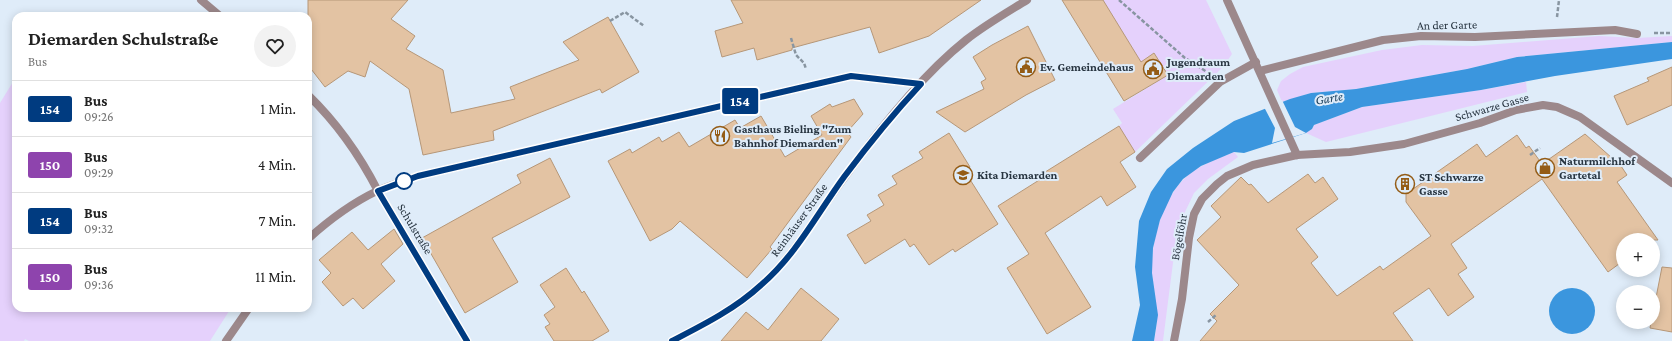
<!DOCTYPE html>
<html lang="de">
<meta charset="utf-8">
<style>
:root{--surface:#fff;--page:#f2f2f2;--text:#222;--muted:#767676;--line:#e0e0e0}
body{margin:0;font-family:"Crimson Pro",serif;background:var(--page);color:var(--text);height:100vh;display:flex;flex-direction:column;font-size:15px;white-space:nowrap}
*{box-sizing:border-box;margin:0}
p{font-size:13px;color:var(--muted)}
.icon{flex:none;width:22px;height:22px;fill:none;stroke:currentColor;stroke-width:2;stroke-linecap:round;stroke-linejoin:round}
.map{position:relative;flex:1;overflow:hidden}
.drawer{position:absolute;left:12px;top:12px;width:300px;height:300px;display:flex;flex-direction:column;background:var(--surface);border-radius:12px;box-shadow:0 2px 10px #0003}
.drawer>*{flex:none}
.badge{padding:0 8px;border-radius:3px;font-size:14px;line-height:26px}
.tools{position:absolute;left:1616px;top:233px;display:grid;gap:8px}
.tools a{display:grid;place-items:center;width:44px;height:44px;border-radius:50%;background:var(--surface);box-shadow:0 2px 10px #0003;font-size:20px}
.map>.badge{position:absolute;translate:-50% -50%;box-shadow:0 0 0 2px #fff}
.round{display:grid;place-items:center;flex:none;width:42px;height:42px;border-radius:21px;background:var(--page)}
.headline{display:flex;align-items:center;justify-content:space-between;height:68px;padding:0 16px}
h1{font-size:19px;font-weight:700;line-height:30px}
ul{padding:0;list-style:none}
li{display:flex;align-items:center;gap:12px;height:56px;padding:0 16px;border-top:1px solid var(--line)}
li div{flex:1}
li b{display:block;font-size:15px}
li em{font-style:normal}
li .badge{min-width:44px;font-weight:700;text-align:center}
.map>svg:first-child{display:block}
.green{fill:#e5d1fc}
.water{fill:#3b96de}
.pier{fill:#dfecf9}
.building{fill:#e3c3a3;stroke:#b69778}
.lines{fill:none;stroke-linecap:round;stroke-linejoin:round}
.path{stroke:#8895a1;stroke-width:2.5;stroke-dasharray:4 2;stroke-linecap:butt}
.minor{stroke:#9c888b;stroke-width:8}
.tertiary{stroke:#9c888b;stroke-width:8}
.line-casing{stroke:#fff;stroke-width:9}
.line{stroke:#003b80;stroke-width:6}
.stop-dot{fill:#fff;stroke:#003b80;stroke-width:2}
.labels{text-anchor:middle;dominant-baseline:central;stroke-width:4;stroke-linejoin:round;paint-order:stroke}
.street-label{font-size:12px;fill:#273440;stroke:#dfecf9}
.poi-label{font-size:12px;font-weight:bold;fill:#273440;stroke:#dfecf9;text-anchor:start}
.water-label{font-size:13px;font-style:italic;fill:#183d5a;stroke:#dfecf9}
</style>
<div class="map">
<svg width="1672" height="341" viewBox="0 0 1672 341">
<rect width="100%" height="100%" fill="#dfecf9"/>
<!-- green -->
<g class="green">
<polygon points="1103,0 1206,0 1232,54 1223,67 1135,152 1119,126 1122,123 1113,109 1168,75 1154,53 1141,62"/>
<polygon points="1599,36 1637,38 1672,36 1672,42 1517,57 1467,69 1356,89 1311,93 1282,102 1277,90 1281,81 1290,74 1303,67 1382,50 1422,45 1473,46"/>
<polygon points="16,77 16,308 231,308 210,341 29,341 25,339 24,341 0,341 0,103"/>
<polygon points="1526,82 1527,92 1326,142 1306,133 1312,129 1314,125 1362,107 1481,90"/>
<path d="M1234,152l4,5 -30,22 -14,14 -9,19 -9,27 -13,102h-9c6,-27 1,-41 -2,-67 -2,-29 10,-73 31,-94 13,-14 34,-21 51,-28z"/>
</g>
<!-- water -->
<g class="water">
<polygon points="1672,42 1672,59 1555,76 1481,90 1362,107 1314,125 1312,129 1306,133 1244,153 1234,152 1201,166 1183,179 1173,192 1160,220 1153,248 1152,273 1158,315 1154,341 1132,341 1140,305 1135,267 1139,221 1151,192 1167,169 1193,148 1234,121 1290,99 1311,93 1356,89 1467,69 1517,57"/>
<circle cx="1572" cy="311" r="23"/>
</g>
<!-- pier -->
<polygon class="pier" points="1282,100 1295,127 1306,133 1272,143 1275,128 1264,107"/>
<!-- building -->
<g class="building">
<polygon points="308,0 408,0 391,19 415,36 406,49 443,70 451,113 515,99 510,87 579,60 563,42 608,17 639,72 602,93 600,89 493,131 494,140 423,155 409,89 370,61 365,77 348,71 325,87 308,65"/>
<polygon points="731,0 981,0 929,36 879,53 870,27 792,48 792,50 757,60 754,48 722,57 715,31 743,23"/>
<polygon points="1062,0 1103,0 1141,62 1154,53 1168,75 1124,101"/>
<polygon points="1028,26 1055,80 1026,95 965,132 936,112 984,89 981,82 986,79 973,57 992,45"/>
<polygon points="1672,67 1672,105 1627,125 1614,96 1649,81 1647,78"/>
<polygon points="854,99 863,114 847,132 851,137 770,247 772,249 747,278 680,221 672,229 650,241 608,161 630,149 632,153 659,137 662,142 679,132 689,147 735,120 740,128 761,116 785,157 822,135 811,116 830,104 832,107"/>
<polygon points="1119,126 1135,152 1120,162 1136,187 1107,206 1101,196 1045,233 1091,307 1047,334 1007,268 1029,254 998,206 1044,177 1042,174"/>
<polygon points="949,133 970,167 964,170 998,224 955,252 953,249 929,265 914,244 910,247 905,239 865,264 847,235 871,221 867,215 884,205 878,195 897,184 892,176 923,158 919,152"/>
<polygon points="1585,134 1621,166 1627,175 1617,182 1658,240 1623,240 1623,261 1608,272 1542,179 1451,244 1467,268 1458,274 1474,297 1448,316 1429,288 1393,313 1413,341 1200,341 1217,321 1210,314 1239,285 1197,240 1221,217 1211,206 1241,177 1249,185 1251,184 1268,203 1308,174 1315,183 1323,177 1338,199 1296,229 1318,257 1311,263 1337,296 1380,266 1383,270 1431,236 1406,202 1406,194 1477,144 1486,157 1517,135 1526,148 1529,146 1542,164"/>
<polygon points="550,158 570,197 492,238 518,282 465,313 422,238 521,183 517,175"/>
<polygon points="394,229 403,244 381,264 395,281 363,309 353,298 343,306 322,282 331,273 319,260 352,232 368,250"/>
<polygon points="1662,267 1672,268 1672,332 1650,328 1651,322 1653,322 1653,313"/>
<polygon points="566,268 582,293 584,291 609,331 592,341 554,341 545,327 550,324 544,315 555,307 540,285"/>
<polygon points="801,288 839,319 821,341 721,341 746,312 768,330"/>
</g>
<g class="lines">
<!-- path -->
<g class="path">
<polyline points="1119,0 1185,58 1207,72"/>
<polyline points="1557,17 1559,0"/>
<polyline points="610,21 625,12 644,26"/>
<polyline points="1654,33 1672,33"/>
<polyline points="791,38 796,55 804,63 806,69"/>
<polyline points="1530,155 1540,148"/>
<polyline points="1208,322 1216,315"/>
</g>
<!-- minor -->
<g class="minor">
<polyline points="201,0 220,16"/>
<polyline points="1227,0 1297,155"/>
<polyline points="1260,71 1383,40 1421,36 1475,37 1615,30 1637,34"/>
<path d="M308,95c28,27 52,61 70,96l89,150"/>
<polyline points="1140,158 1220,82 1256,62"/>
<path d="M308,239c21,-19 44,-36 69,-48 13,-6 28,-10 41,-15l433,-100 70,8"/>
<polyline points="226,341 249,308"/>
<polyline points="1174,341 1182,299 1189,238 1194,214 1202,199 1217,184 1227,176 1253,165 1297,155 1350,152 1404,144 1480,123 1516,110 1543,105 1557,107 1580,117 1672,183"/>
</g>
<!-- tertiary -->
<path class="tertiary" d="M672,341c31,-16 63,-32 89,-56 34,-30 56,-71 83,-107 33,-46 78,-103 122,-138 19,-15 40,-27 61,-40"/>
</g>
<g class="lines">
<!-- line casing -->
<g class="line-casing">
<path id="line" d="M467,341l-89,-150 40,-15 433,-100 70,8c-27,29 -53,61 -77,93 -27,37 -48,78 -83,108 -26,24 -58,40 -89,56"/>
</g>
<!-- line -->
<use href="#line" class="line"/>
</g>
<!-- icons -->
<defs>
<g id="civic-ring" transform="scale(1)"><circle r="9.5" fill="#dfecf9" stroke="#945c16" stroke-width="1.5"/><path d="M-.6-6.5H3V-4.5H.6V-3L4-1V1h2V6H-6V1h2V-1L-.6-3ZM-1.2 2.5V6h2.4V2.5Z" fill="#945c16"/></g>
<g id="restaurant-ring" transform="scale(1)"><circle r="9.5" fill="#dfecf9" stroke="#945c16" stroke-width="1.5"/><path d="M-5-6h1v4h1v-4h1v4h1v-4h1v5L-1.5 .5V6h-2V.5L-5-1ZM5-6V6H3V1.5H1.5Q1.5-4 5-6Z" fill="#945c16"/></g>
<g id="shop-ring" transform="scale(1)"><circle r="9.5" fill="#dfecf9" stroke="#945c16" stroke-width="1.5"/><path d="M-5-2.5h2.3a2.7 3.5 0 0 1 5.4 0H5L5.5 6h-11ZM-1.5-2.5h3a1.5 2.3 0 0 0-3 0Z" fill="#945c16"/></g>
<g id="school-ring" transform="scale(1)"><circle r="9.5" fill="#dfecf9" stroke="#945c16" stroke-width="1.5"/><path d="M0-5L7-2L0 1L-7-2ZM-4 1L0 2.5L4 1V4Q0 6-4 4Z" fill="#945c16"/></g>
<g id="building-ring" transform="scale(1)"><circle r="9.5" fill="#dfecf9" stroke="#945c16" stroke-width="1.5"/><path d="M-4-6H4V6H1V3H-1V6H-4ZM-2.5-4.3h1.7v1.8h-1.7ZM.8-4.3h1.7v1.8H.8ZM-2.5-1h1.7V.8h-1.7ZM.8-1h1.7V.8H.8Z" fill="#945c16"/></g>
</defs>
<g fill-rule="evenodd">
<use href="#civic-ring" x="1026" y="67"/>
<use href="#civic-ring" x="1153" y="69"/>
<use href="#restaurant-ring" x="720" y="136"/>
<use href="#shop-ring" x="1545" y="168"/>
<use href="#school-ring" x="963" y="175"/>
<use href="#building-ring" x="1405" y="184"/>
</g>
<!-- markers -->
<circle class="stop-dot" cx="404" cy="181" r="8"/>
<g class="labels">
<!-- street labels -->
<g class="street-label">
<text transform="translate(1447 25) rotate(-1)">An der Garte</text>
<text transform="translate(1492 107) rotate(-16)">Schwarze Gasse</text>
<text transform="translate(799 220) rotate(-54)">Reinhäuser Straße</text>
<text transform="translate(415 229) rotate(59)">Schulstraße</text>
<text transform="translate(1179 237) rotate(-80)">Bögelföhr</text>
</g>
<!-- poi labels -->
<g class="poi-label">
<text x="1167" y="62">Jugendraum<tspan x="1167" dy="14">Diemarden</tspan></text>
<text x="1040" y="67">Ev. Gemeindehaus</text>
<text x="734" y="129">Gasthaus Bieling "Zum<tspan x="734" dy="14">Bahnhof Diemarden"</tspan></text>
<text x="1559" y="161">Naturmilchhof<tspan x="1559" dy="14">Gartetal</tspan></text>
<text x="977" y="175">Kita Diemarden</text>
<text x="1419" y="177">ST Schwarze<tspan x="1419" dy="14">Gasse</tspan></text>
</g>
<!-- water labels -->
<g class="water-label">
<text transform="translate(1329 98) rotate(-10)">Garte</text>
</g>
</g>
</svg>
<div class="tools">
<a>+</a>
<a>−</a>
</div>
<b class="badge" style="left:740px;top:101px;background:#003b80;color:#fff">154</b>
<section class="drawer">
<div class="headline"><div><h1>Diemarden Schulstraße</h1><p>Bus</p></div><a class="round"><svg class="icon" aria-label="heart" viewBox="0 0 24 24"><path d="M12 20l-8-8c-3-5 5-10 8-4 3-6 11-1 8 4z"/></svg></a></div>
<ul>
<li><span class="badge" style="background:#003b80;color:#fff">154</span><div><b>Bus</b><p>09:26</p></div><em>1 Min.</em></li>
<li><span class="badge" style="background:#8e44ad;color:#fff">150</span><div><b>Bus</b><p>09:29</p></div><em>4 Min.</em></li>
<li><span class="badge" style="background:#003b80;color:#fff">154</span><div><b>Bus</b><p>09:32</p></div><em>7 Min.</em></li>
<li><span class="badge" style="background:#8e44ad;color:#fff">150</span><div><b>Bus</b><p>09:36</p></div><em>11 Min.</em></li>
</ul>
</section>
</div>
